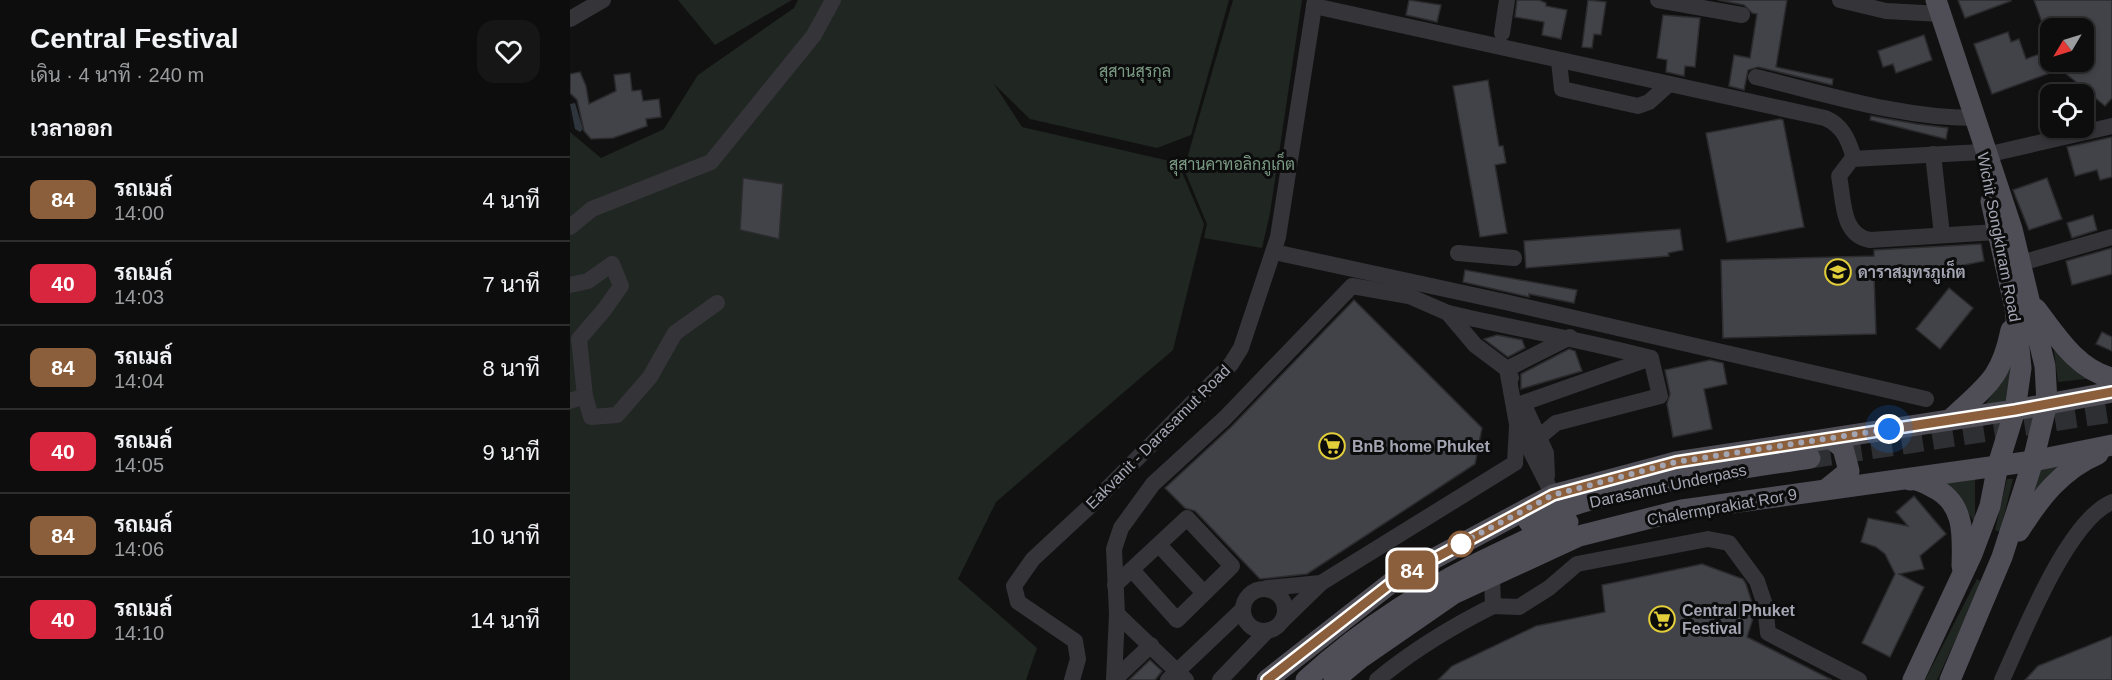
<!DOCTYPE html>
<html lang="th">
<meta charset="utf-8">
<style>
:root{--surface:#0d0d0e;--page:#161617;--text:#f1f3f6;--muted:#9a9c9e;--line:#2d2d2e}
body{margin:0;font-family:Helvetica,Sarabun,sans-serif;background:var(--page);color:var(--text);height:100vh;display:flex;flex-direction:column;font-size:22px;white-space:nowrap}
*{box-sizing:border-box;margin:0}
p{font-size:20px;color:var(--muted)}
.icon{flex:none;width:33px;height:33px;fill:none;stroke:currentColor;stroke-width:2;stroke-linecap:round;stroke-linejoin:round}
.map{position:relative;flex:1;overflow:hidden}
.details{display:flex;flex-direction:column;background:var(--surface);width:570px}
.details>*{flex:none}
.badge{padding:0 12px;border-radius:9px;font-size:21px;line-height:39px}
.needle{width:39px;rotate:232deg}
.buttons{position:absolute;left:1470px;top:18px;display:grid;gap:12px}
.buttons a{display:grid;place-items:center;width:54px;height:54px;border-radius:12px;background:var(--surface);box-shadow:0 3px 9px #0003,0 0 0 2px var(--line);font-size:30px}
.you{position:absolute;width:30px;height:30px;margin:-15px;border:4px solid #fff;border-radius:50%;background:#1a73e8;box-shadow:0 0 0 9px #1a73e833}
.map>.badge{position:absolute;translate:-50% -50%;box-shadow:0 0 0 3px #fff}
h2{padding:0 30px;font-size:22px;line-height:54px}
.round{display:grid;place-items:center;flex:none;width:63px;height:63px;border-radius:18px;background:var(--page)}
.summary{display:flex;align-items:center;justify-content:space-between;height:102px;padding:0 30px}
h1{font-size:28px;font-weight:800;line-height:45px}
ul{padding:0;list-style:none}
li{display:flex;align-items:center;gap:18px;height:84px;padding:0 30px;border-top:2px solid var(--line)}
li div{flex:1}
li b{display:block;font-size:22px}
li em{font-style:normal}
li .badge{min-width:66px;font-weight:700;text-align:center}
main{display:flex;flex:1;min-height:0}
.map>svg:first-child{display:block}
.green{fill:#202622}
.water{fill:#2f353d}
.building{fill:#424348;stroke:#2c2b2e;stroke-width:1.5}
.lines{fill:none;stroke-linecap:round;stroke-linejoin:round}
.major-tunnel{stroke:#2e2f32;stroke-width:21;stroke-dasharray:21 10;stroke-linecap:butt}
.minor{stroke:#353439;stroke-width:16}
.major{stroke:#4f4e56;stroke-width:21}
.line-casing{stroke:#fff;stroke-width:14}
.line{stroke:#8b5e3c;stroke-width:9}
.walk{stroke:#a3a5b2;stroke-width:6;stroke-dasharray:0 10.8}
.stop-dot{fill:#fff;stroke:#8b5e3c;stroke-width:3}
.labels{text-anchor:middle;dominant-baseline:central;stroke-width:6;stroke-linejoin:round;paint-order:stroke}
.park-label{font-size:16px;fill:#7c9b85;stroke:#0c0c0d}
.street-label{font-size:16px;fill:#a3a5b2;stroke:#0c0c0d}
.poi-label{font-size:16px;font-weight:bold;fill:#a3a5b2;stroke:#0c0c0d;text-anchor:start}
</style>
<main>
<section class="details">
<div class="summary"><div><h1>Central Festival</h1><p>เดิน · 4 นาที · 240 m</p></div><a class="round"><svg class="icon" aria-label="heart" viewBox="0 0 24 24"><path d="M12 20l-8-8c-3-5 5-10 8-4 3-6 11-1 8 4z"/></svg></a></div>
<h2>เวลาออก</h2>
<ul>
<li><span class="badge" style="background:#8b5e3c;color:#fff">84</span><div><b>รถเมล์</b><p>14:00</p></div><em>4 นาที</em></li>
<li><span class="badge" style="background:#d7263d;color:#fff">40</span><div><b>รถเมล์</b><p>14:03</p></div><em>7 นาที</em></li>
<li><span class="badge" style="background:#8b5e3c;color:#fff">84</span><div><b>รถเมล์</b><p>14:04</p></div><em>8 นาที</em></li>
<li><span class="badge" style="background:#d7263d;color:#fff">40</span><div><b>รถเมล์</b><p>14:05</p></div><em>9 นาที</em></li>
<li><span class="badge" style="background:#8b5e3c;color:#fff">84</span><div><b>รถเมล์</b><p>14:06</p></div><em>10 นาที</em></li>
<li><span class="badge" style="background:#d7263d;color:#fff">40</span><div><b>รถเมล์</b><p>14:10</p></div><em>14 นาที</em></li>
</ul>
</section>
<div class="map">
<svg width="1542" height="680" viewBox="0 0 1542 680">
<rect width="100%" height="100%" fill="#111112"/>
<!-- green -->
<g class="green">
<polygon points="108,0 222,0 145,45"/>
<polygon points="228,0 659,0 621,135 587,148 460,119 424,84 452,127 608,163 634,224 603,350 426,502 388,579 467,648 456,680 0,680 0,132 31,158 94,129 128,75 224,8"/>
<polygon points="663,0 732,0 700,213 692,248 634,238 637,224 614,169"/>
<polygon points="1482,335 1532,377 1488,382"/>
<polygon points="1442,365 1438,400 1415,405"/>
<polygon points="1506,457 1456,506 1468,467"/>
<polygon points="1405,478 1405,524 1387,492 1374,482"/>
<polygon points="1437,479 1443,479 1430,532 1425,530"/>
<polygon points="1407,579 1412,582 1367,680 1355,680"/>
</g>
<!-- water -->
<polygon class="water" points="5,103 13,129 10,132 5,129 0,104"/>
<!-- building -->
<g class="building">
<polygon points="839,0 871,5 867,22 836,15"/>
<polygon points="947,0 969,0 976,3 976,6 997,10 991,39 972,35 974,22 945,17"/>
<polygon points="1018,0 1036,2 1031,35 1024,34 1022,48 1012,47"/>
<polygon points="1148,0 1217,0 1206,67 1263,79 1262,85 1188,67 1178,70 1174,90 1159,86 1164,55 1180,58 1187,14 1182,13 1174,5"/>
<polygon points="1388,0 1440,0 1441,1 1395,18"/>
<polygon points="1464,0 1542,0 1542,98 1535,106 1482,62 1514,62 1514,28 1474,28"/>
<polygon points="1093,15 1130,18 1125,67 1115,66 1114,76 1096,72 1097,60 1087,58"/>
<polygon points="1438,32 1441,42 1449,39 1456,59 1480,50 1480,73 1422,94 1404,44"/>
<polygon points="1354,35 1362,60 1326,73 1323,64 1313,67 1308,51"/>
<polygon points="10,72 16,86 19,104 46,91 44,75 60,73 62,91 71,90 73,101 89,99 91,117 76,119 77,126 43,138 21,139 14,131 7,100 0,93 0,74"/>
<polygon points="918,80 929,146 933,146 936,163 925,165 937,233 910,237 883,86"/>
<polygon points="1301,116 1347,124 1378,128 1376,139 1300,120"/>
<polygon points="1210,119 1213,120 1234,227 1157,242 1136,133"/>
<polygon points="1542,137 1542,177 1530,180 1527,170 1505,176 1497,147"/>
<polygon points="173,178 213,184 209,239 170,230"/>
<polygon points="1477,178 1492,219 1459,230 1443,190"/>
<polygon points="1523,215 1527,230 1502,238 1497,223"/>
<polygon points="1110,229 1113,250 1098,253 1099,256 956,268 954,241"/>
<polygon points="1411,244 1414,261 1380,268 1304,274 1306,334 1153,338 1151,260 1304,256 1304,250"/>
<polygon points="1542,248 1542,274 1502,285 1496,261"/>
<polygon points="895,270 1007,290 1004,303 959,294 959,297 893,282"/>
<polygon points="1379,288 1403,308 1370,349 1346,329"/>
<polygon points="784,300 912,428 905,464 737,574 690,579 625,511 615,508 595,488 662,426"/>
<polygon points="1532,332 1542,337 1542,351 1526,344"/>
<polygon points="927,335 952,340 955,348 938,357 914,339"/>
<polygon points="999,349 1005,351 1012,371 951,389 951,374"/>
<polygon points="1140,360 1153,363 1157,384 1134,389 1142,429 1103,437 1097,404 1100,394 1095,370"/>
<polygon points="1344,496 1376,534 1350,556 1354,569 1329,574 1354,587 1320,657 1292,643 1325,574 1315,554 1306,547 1291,542 1298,518 1338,526 1326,512"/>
<polygon points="1132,564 1173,579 1176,584 1185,612 1177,637 1262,680 868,680 882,666 966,626 1035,612 1032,585"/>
<polygon points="1542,636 1542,680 1455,680 1468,666"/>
<polygon points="580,660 592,671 585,680 559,680"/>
</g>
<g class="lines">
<!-- major-tunnel -->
<polyline class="major-tunnel" points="1240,458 1542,412"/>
<!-- minor -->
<g class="minor">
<polyline points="1088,0 1172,15"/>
<polyline points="1270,0 1316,11 1371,14"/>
<path d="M744,6l511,112c17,7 23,21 28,37l-1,4"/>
<polyline points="0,19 33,0"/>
<polyline points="932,33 937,0"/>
<polyline points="989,61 992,89 1068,106 1079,102 1099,84"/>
<path d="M1186,77c71,17 144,41 218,41"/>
<path d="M1412,152l-130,7 -13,17c5,24 2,59 31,64l127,-8"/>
<polyline points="1363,154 1372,235"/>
<polyline points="1416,155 1542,126"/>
<polyline points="0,227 22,209 141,162 244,35 263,0"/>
<polyline points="704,252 935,302 1356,399"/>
<polyline points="888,253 944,258"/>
<polyline points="1451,263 1542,237"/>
<polyline points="0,285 18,281 42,264 51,286 34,310 9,339 15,396 21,417 47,415 80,377 105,333 147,303"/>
<path d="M878,313c68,16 136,27 203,45"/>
<polyline points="941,378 937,369 1000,337"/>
<polyline points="0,401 15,396"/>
<polyline points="968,438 986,423 1090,396 1081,358 953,403 976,453 977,476"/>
<polyline points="589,545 634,593"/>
<polyline points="545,585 617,518 662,566 607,620 563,571"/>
<polyline points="697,588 751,583"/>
<circle cx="694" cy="610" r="21"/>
<polyline points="923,606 949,607 979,588 1007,564 1138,539 1159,543 1187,581 1195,605 1198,633 1289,680"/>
<polyline points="713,620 751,583 945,463 947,427"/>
<polyline points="502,680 508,659 505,641 448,602 444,586 463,559 518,508 661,364 671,348 708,237 745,0"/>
<polyline points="544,680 547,614"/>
<polyline points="544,680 581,645"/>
<polyline points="598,680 673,609"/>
<polyline points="616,680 547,614 544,549 551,528 583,484 655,418 782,286 839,296 878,313 905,345 937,369 947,424 983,495"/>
<polyline points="650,680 697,631"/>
<path d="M807,680c36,-30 74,-53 116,-74l-1,-31"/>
<path d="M1432,680c21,-45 65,-159 110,-178"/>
</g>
<!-- major -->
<g class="major">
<polyline points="1366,0 1442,229 1475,366 1477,403 1463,461 1432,557 1380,680"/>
<path d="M1466,309c20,26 41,61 76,69"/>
<path d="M1382,418c35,-33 49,-39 59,-88"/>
<path d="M1340,480c8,-1 15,3 22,7 33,15 31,47 30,79"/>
<polyline points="1258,488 1279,471 1273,448 1262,439"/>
<path d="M959,522c83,-37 191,-50 281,-64"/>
<path d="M1449,531c20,-32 43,-62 79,-77"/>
<polyline points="697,680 826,579 983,495 1106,462 1445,410 1542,392"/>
<path d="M736,680c60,-55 129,-98 203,-132 20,-9 39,-20 59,-26"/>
<polyline points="764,680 792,657 883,594 1009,536 1112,510 1463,461 1542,445"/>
<polyline points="1343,680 1402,554 1420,506 1428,465 1445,410 1451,368 1445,308 1421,201"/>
</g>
</g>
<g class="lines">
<!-- line casing -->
<g class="line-casing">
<polyline id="line" points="697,680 826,579 983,495 1106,462 1445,410 1542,392"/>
</g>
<!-- line -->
<use href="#line" class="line"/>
<!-- walk -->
<polyline class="walk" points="891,544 882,548 983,495 1106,462 1319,429"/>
</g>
<!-- icons -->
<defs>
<g id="school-ring" transform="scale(1.35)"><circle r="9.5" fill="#0c0c0d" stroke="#e1ce3a" stroke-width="1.5"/><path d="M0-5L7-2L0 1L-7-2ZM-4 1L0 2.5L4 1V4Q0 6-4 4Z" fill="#e1ce3a"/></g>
<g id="supermarket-ring" transform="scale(1.35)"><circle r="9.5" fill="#0c0c0d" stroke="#e1ce3a" stroke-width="1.5"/><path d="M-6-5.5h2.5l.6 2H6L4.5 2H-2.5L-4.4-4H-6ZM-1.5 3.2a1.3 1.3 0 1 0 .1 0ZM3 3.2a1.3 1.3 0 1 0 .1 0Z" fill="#e1ce3a"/></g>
</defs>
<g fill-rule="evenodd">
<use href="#school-ring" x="1268" y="272"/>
<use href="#supermarket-ring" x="762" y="446"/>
<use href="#supermarket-ring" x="1092" y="619"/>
</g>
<!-- markers -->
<circle class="stop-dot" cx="891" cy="544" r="12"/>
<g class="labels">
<!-- park labels -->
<g class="park-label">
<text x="565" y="71">สุสานสุรกุล</text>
<text x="662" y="164">สุสานคาทอลิกภูเก็ต</text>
</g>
<!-- street labels -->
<g class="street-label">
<text transform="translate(1429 237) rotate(79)">Wichit Songkhram Road</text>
<text transform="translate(588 437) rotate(-45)">Eakvanit - Darasamut Road</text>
<text transform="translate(1098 486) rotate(-12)">Darasamut Underpass</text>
<text transform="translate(1152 507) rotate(-10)">Chalermprakiat Ror 9</text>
</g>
<!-- poi labels -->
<g class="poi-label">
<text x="1288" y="272">ดาราสมุทรภูเก็ต</text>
<text x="782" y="446">BnB home Phuket</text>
<text x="1112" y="610">Central Phuket<tspan x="1112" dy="18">Festival</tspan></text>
</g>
</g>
</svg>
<div class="buttons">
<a><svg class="needle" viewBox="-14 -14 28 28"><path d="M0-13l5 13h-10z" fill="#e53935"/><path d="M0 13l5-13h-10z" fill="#9a9c9e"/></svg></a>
<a><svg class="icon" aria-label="locate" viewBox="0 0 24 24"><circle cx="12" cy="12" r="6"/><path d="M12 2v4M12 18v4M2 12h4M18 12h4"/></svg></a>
</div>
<div class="you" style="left:1319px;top:429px"></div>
<b class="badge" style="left:842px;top:570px;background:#8b5e3c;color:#fff">84</b>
</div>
</main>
